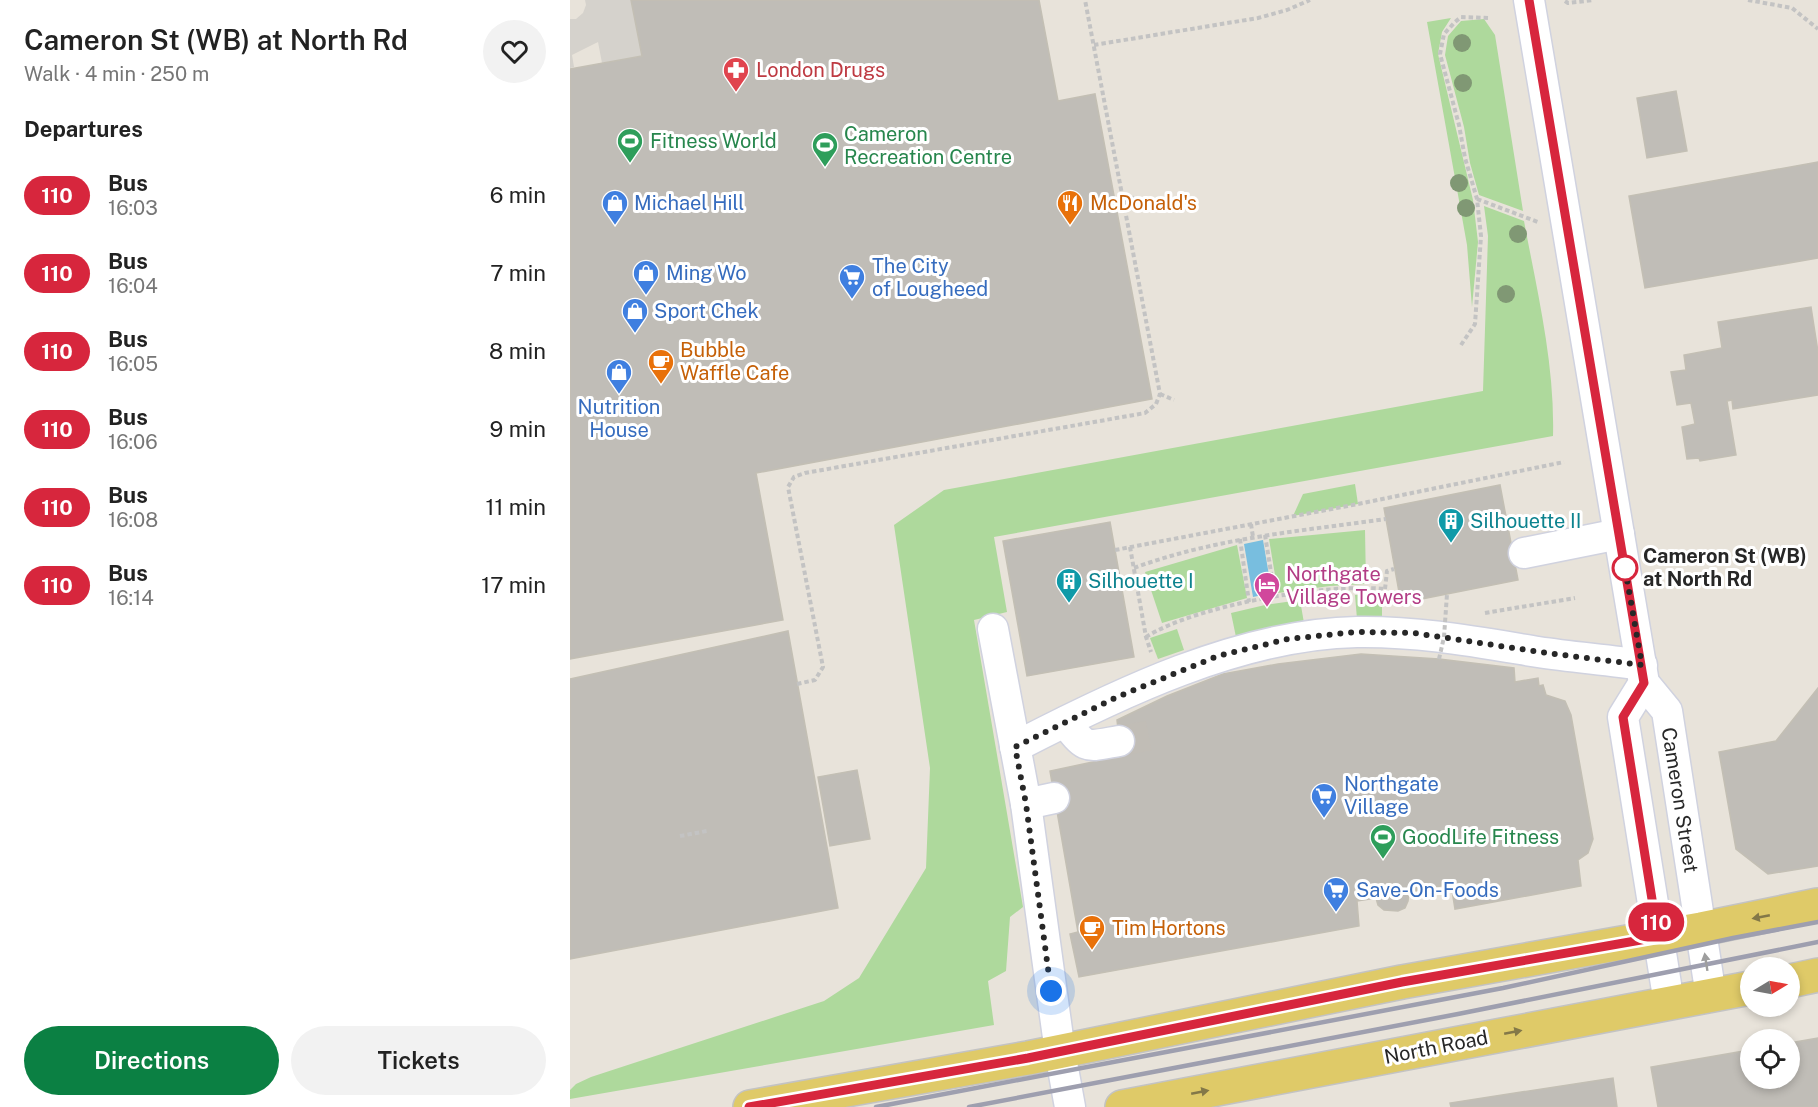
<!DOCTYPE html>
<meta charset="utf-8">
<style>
:root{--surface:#fff;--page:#f2f2f2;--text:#222;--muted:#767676;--accent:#0b8043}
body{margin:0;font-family:"Public Sans",sans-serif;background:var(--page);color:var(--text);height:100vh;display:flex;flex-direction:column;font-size:22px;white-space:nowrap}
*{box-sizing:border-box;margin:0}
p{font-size:20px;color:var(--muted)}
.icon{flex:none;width:33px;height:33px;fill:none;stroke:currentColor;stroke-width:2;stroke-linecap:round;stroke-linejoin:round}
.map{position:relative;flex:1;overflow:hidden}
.side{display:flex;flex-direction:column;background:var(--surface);width:570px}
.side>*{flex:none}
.badge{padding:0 12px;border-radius:20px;font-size:21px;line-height:39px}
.needle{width:39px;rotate:80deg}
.buttons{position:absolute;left:1170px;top:957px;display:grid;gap:12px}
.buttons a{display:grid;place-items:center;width:60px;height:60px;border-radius:50%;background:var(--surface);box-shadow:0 3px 9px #0003;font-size:30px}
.you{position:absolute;width:30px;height:30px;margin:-15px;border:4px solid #fff;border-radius:50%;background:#1a73e8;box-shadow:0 0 0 9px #1a73e833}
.map>.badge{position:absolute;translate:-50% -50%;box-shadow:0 0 0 3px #fff}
h2{padding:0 24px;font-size:22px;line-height:54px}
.round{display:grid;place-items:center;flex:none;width:63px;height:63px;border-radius:32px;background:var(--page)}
.overview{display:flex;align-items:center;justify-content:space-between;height:102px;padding:0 24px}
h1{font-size:28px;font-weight:600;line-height:45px}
.button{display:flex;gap:12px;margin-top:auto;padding:12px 24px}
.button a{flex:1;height:69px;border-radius:36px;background:var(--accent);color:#fff;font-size:24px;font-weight:600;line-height:69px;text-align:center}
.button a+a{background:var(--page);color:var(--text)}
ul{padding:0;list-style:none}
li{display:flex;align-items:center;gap:18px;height:78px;padding:0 24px}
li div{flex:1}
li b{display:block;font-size:22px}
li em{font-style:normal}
li .badge{min-width:66px;font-weight:700;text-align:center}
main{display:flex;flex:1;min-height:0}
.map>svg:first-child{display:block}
.green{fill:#aed99c}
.plaza{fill:#d5d2cc}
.water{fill:#78bedf}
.building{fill:#c0bdb7;stroke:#c3bfb4;stroke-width:1.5}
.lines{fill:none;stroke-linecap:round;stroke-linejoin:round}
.minor-tunnel{stroke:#c1bdb6;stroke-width:30;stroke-dasharray:30 15;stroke-linecap:butt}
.minor-casing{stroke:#d0d2df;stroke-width:33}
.major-casing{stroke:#c3c3c3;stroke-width:36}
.path{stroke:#c3c3c3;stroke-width:4;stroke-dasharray:4.5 3;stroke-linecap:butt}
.minor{stroke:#fff;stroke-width:30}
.major{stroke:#dfca68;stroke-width:33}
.rail{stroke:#9e9faf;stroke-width:4.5}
.path-bridge{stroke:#c3c3c3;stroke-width:4;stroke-dasharray:4.5 3;stroke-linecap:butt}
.tree{fill:#809874}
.oneway{fill:#837848}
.oneway2{fill:#9e9e9e}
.line-casing{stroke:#fff;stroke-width:14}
.line{stroke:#d7263d;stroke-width:9}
.walk{stroke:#272727;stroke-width:6;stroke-dasharray:0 10.8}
.stop-dot{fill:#fff;stroke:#d7263d;stroke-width:3}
.labels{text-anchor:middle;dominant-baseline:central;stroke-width:6;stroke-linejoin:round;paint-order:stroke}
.health-label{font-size:20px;fill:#be3a42;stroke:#fff;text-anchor:start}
.leisure-label{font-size:20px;fill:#27864d;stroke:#fff;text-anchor:start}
.shop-label{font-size:20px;fill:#366cbe;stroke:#fff;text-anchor:start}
.food-label{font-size:20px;fill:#c56008;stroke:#fff;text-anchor:start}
.culture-label{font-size:20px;fill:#0d838f;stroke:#fff;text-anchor:start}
.stop-label{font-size:20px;font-weight:bold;fill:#272727;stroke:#fff;text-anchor:start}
.hotel-label{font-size:20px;fill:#b23c85;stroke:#fff;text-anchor:start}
.street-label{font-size:20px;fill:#272727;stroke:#fff}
</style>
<main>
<section class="side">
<div class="overview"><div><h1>Cameron St (WB) at North Rd</h1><p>Walk · 4 min · 250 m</p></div><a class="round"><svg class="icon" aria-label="heart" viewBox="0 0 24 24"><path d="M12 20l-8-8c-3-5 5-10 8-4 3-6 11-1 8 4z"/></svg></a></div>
<h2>Departures</h2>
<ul>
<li><span class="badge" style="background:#d7263d;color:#fff">110</span><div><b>Bus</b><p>16:03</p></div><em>6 min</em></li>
<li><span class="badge" style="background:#d7263d;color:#fff">110</span><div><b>Bus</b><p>16:04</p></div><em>7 min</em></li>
<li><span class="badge" style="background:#d7263d;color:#fff">110</span><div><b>Bus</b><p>16:05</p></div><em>8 min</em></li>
<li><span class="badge" style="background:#d7263d;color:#fff">110</span><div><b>Bus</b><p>16:06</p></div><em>9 min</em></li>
<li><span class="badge" style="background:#d7263d;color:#fff">110</span><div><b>Bus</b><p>16:08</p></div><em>11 min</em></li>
<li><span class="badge" style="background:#d7263d;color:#fff">110</span><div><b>Bus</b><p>16:14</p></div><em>17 min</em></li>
</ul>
<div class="button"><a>Directions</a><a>Tickets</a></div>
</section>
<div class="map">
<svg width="1248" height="1107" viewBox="0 0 1248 1107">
<rect width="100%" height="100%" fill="#e8e3da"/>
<!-- green -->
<g class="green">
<polygon points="881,18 872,32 868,54 903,200 908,242 902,307 897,245 857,22"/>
<polygon points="914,19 925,35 953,211 909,195 900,163 894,127 875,55 878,36 891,21"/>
<path d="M914,206l40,15c13,70 31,143 29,215l-559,101 13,75 -33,8 49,287 -13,10 -4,54 -18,10 6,44 -424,74v-9l6,-6 15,-7 233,-76 35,-23 67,-110 4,-100 -36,-243 50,-35 539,-99 5,-155z"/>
<polygon points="785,484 788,504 723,516 733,494"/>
<polygon points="795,530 796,584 760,586 708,593 699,539"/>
<polygon points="667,545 677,598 592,623 575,572"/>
<polygon points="812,594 812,619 787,619 785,595"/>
<polygon points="730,600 734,623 666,637 661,613 695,605"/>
<polygon points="607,629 614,650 588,659 580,638"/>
</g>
<!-- plaza -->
<polygon class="plaza" points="15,0 61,0 72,56 32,63 28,42 2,55 4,67 0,68 0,19 6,19 13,13 16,5"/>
<!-- water -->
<polygon class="water" points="693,540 702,593 683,597 674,544"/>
<!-- building -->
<g class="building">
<polygon points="61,0 469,0 488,101 525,94 582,399 186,473 213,620 0,659 0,69 72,56"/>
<polygon points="1106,91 1117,151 1077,158 1067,98"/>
<polygon points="1248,162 1248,258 1075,288 1059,196"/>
<polygon points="1241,307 1248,352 1248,395 1163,409 1162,400 1157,401 1166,455 1130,461 1129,458 1117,459 1112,427 1125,424 1121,403 1107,405 1101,372 1116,370 1114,355 1152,348 1148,322"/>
<polygon points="930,485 948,580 831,603 814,508"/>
<polygon points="540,522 564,657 457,676 433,541"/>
<polygon points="218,631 268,908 0,959 0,679"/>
<polygon points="791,654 869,659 944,668 945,682 968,678 969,686 973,685 976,695 995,701 1001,715 1023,839 1018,853 1008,860 1011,886 885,909 881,884 839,892 838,901 835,908 828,911 814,910 808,905 806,898 787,901 789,926 509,977 500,934 508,932 480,771 551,756 547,720 597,696 653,674 708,664"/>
<polygon points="1248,688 1248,866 1198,874 1166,849 1149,752 1206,741"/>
<polygon points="287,770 300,839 260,846 248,777"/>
<polygon points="1248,1038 1248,1107 1088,1107 1081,1067 1180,1050 1180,1078 1220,1078 1220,1043"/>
<polygon points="1043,1078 1047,1107 881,1107 880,1103"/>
</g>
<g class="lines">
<!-- minor-tunnel -->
<polyline class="minor-tunnel" points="549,741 593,733"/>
<!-- minor casing -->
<g class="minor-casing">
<g id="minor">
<polyline points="959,0 1074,683 1097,711 1141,996"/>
<polyline points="954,553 1049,534"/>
<polyline points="423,629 456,804 490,1052 500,1107"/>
<polyline points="1074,683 1053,717 1099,1003"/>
<path d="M495,722c22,28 20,25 54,19"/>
<path d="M445,747c102,-53 226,-113 342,-115 62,-1 120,10 181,20 34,5 69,8 104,13"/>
<polyline points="456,804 484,798"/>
</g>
</g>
<!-- major casing -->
<g class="major-casing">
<g id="major">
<polyline points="1220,981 1248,975"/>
<polyline points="180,1107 458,1058 832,982 1131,929 1248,905"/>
<polyline points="552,1107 1180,988"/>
</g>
</g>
<!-- path -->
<g class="path">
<polyline points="1178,0 1222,8 1248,29"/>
<polyline points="995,1 998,3 1024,0"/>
<polyline points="524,45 688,18 717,10 740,0"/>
<polyline points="907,199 968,222"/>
<polyline points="545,202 567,197"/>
<polyline points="891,345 905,324 911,236 907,199 895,158 889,125 870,54 874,34 885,22 891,17 918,18"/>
<polyline points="590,394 604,400"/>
<polyline points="681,524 683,537"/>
<polyline points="695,535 705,597"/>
<polyline points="670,539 679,602"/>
<polyline points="560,547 576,637 581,652"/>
<polyline points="545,550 788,504 994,462"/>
<path d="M564,568c81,-30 167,-37 252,-49"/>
<polyline points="815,589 817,571 824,569"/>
<polyline points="915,613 1005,598"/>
<path d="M576,637c50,-32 180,-54 239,-48v17"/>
<polyline points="227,684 245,680 253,667 218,487 224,477 235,473 575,413 586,404 590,394 515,0"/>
<polyline points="110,836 137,831"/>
</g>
<!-- minor -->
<use href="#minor" class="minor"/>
<!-- major -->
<use href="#major" class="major"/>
<!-- rail -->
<g class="rail">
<polyline points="306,1107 933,988 1163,938 1248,922"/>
<polyline points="399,1107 888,1014 1248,942"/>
</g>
<!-- path-bridge -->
<polyline class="path-bridge" points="869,659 874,637 877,594"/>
</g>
<!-- trees -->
<g class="tree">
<circle cx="892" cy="43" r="9"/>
<circle cx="893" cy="83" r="9"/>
<circle cx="889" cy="183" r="9"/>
<circle cx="896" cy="208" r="9"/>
<circle cx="948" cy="234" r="9"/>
<circle cx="936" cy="294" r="9"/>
</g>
<!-- one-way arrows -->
<defs><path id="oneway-solid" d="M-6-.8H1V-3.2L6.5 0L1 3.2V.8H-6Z" transform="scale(1.5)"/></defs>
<g class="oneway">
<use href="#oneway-solid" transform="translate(1191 917) rotate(169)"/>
<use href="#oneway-solid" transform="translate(943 1032) rotate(-11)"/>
<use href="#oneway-solid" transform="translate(630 1092) rotate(-11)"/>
</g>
<use class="oneway2" href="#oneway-solid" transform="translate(1136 962) rotate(-99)"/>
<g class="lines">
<!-- line casing -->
<g class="line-casing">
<polyline id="line" points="179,1107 458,1058 832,982 1088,937 1053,717 1074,683 959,0"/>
</g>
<!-- line -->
<use href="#line" class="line"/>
<!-- walk -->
<polyline class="walk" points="481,991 456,804 445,747 547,697 648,656 718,639 785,632 844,633 977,653 1072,665 1055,568"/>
</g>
<!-- icons -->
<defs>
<g id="pharmacy-pin" transform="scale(1.35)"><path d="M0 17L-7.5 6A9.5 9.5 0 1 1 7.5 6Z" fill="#e0444e" stroke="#fff"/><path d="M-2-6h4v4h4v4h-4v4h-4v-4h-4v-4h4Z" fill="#fff"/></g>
<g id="stadium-pin" transform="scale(1.35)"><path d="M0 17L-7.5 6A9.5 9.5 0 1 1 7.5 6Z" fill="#2e9e5b" stroke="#fff"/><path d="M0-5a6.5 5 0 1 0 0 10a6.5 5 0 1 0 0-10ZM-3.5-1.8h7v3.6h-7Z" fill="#fff"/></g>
<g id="shop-pin" transform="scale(1.35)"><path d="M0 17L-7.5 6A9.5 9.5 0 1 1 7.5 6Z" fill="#3f7fe0" stroke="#fff"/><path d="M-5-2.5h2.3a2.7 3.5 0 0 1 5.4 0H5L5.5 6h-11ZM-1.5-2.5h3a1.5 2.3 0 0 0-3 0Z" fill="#fff"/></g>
<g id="restaurant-pin" transform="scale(1.35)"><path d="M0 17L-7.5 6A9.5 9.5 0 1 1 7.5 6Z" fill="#e8710a" stroke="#fff"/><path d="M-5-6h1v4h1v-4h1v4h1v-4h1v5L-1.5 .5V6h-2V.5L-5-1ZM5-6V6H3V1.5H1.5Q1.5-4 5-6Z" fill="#fff"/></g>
<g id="supermarket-pin" transform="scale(1.35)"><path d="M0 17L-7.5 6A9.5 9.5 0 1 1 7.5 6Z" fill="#3f7fe0" stroke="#fff"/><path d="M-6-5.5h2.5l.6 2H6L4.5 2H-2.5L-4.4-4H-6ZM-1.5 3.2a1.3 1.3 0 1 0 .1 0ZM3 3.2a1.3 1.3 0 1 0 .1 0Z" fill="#fff"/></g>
<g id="cafe-pin" transform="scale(1.35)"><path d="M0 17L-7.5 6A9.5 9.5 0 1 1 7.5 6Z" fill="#e8710a" stroke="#fff"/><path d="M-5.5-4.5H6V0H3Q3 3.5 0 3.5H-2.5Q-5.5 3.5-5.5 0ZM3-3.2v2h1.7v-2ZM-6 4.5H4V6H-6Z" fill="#fff"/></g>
<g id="building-pin" transform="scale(1.35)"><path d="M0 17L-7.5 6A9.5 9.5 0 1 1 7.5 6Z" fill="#0f9aa8" stroke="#fff"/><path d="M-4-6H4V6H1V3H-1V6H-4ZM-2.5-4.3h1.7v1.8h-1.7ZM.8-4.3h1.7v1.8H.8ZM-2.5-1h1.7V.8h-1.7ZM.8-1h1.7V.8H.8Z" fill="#fff"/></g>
<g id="hotel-pin" transform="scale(1.35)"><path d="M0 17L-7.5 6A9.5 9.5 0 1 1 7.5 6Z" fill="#d1479c" stroke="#fff"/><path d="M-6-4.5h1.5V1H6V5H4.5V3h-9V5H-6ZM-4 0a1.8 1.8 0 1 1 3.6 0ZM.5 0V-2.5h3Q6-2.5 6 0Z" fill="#fff"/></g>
</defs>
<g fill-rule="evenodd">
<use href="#pharmacy-pin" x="166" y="70"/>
<use href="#stadium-pin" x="60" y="141"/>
<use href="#stadium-pin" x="255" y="145"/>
<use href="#shop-pin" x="45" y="203"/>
<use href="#restaurant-pin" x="500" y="203"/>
<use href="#shop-pin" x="76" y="273"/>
<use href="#supermarket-pin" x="282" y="277"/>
<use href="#shop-pin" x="65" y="311"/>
<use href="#cafe-pin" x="91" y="362"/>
<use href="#shop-pin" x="49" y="372"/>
<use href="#building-pin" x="881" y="521"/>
<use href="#building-pin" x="499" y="581"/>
<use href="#hotel-pin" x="697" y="585"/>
<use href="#supermarket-pin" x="754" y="796"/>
<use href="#stadium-pin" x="813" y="837"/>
<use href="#supermarket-pin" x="766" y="890"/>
<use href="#cafe-pin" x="522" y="928"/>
</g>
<!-- markers -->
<circle class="stop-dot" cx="1055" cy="568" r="12"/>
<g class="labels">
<!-- health labels -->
<g class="health-label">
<text x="186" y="70">London Drugs</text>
</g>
<!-- leisure labels -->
<g class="leisure-label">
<text x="274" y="134">Cameron<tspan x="274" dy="23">Recreation Centre</tspan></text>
<text x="80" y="141">Fitness World</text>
<text x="832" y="837">GoodLife Fitness</text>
</g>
<!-- shop labels -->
<g class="shop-label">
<text x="64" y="203">Michael Hill</text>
<text x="302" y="266">The City<tspan x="302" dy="23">of Lougheed</tspan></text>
<text x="96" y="273">Ming Wo</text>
<text x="84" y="311">Sport Chek</text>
<text x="49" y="407" text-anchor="middle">Nutrition<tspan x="49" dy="23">House</tspan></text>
<text x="774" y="784">Northgate<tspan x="774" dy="23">Village</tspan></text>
<text x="786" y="890">Save-On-Foods</text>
</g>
<!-- food labels -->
<g class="food-label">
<text x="520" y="203">McDonald's</text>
<text x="110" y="350">Bubble<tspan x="110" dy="23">Waffle Cafe</tspan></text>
<text x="542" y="928">Tim Hortons</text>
</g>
<!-- culture labels -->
<g class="culture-label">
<text x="900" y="521">Silhouette II</text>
<text x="518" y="581">Silhouette I</text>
</g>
<!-- stop labels -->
<g class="stop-label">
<text x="1073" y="556">Cameron St (WB)<tspan x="1073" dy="23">at North Rd</tspan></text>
</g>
<!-- hotel labels -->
<g class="hotel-label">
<text x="716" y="574">Northgate<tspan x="716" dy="23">Village Towers</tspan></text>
</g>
<!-- street labels -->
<g class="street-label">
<text transform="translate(1110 800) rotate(81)">Cameron Street</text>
<text transform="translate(866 1047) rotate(-11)">North Road</text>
</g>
</g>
</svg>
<div class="buttons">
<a><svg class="needle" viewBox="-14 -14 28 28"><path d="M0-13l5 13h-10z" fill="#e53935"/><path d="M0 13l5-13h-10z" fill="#767676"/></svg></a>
<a><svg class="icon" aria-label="locate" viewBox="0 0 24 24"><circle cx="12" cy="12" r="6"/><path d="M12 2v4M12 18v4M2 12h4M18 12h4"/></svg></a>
</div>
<div class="you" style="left:481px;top:991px"></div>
<b class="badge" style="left:1086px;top:922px;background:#d7263d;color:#fff">110</b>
</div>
</main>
